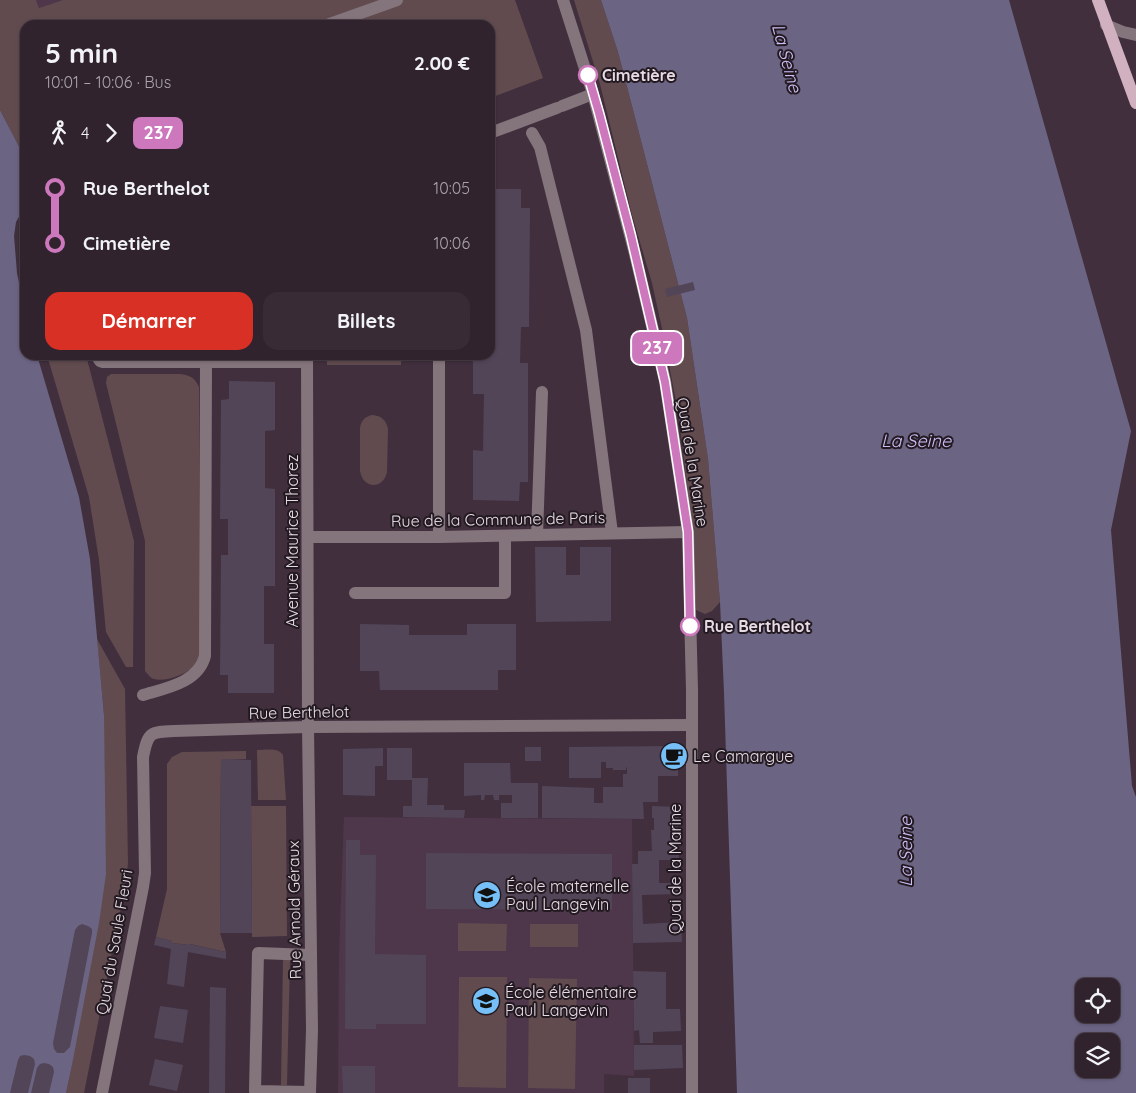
<!DOCTYPE html>
<html lang="fr">
<meta charset="utf-8">
<style>
:root{--surface:#31232e;--page:#392b36;--text:#f1f3f6;--muted:#a8a4aa;--line:#4c404a;--accent:#d93025}
body{margin:0;font-family:Quicksand,sans-serif;background:var(--page);color:var(--text);height:100vh;display:flex;flex-direction:column;font-size:19px;white-space:nowrap}
*{box-sizing:border-box;margin:0}
p{font-size:16px;color:var(--muted)}
.icon{flex:none;width:28px;height:28px;fill:none;stroke:currentColor;stroke-width:2;stroke-linecap:round;stroke-linejoin:round}
.map{position:relative;flex:1;overflow:hidden}
.panel{position:absolute;left:20px;top:20px;width:475px;height:340px;display:flex;flex-direction:column;background:var(--surface);border-radius:15px;box-shadow:0 1px 4px #0004,0 0 0 1px var(--line)}
.panel>*{flex:none}
.badge{padding:0 10px;border-radius:8px;font-size:18px;line-height:32px}
.buttons{position:absolute;left:1075px;top:978px;display:grid;gap:10px}
.buttons a{display:grid;place-items:center;width:45px;height:45px;border-radius:10px;background:var(--surface);box-shadow:0 1px 4px #0004,0 0 0 1px var(--line);font-size:25px}
.map>.badge{position:absolute;translate:-50% -50%;box-shadow:0 0 0 2px #fff}
.legs{display:flex;align-items:center;gap:8px;height:55px;padding:0 25px;font-size:16px}
.legs p{margin-inline-start:auto}
.summary{display:flex;align-items:center;justify-content:space-between;height:85px;padding:0 25px}
h1{font-size:28px;font-weight:700;line-height:38px}
.primary-button{display:flex;gap:10px;margin-top:auto;padding:10px 25px}
.primary-button a{flex:1;height:58px;border-radius:15px;background:var(--accent);color:#fff;font-size:20px;font-weight:700;line-height:58px;text-align:center}
.primary-button a+a{background:var(--page);color:var(--text)}
ul{padding:0 25px;list-style:none}
li{display:flex;align-items:center;gap:18px;height:55px;font-size:19px}
li i{display:grid;place-items:center;width:8px;height:100%;margin:0 6px;background:currentColor}
li i::after{content:'';width:12px;height:12px;margin:-6px;border:4px solid;border-radius:50%;background:var(--surface)}
li p{margin-inline-start:auto}
li:first-child i{background:linear-gradient(#0000 50%,currentColor 0)}
li:last-child i{background:linear-gradient(currentColor 50%,#0000 0)}
.map>svg:first-child{display:block}
.built{fill:#4e374a}
.green{fill:#614b4e}
.water{fill:#6b6483;fill-rule:evenodd}
.building{fill:#524558}
.lines{fill:none;stroke-linecap:round;stroke-linejoin:round}
.minor{stroke:#84747b;stroke-width:12}
.major{stroke:#d1b1bf;stroke-width:12}
.line-1-casing{stroke:#fff;stroke-width:11}
.line-1{stroke:#cd78bd;stroke-width:8}
.stop-1-dot{fill:#fff;stroke:#cd78bd;stroke-width:2.5}
.labels{text-anchor:middle;dominant-baseline:central;stroke-width:4;stroke-linejoin:round;paint-order:stroke}
.stop-label{font-size:16px;font-weight:bold;fill:#e7dce5;stroke:#231a21;text-anchor:start}
.street-label{font-size:16px;fill:#e7dce5;stroke:#231a21}
.poi-label{font-size:16px;fill:#e7dce5;stroke:#231a21;text-anchor:start}
.water-label{font-size:18px;font-style:italic;fill:#ccbdf5;stroke:#231a21}
</style>
<div class="map">
<svg width="1136" height="1093" viewBox="0 0 1136 1093">
<rect width="100%" height="100%" fill="#412f3e"/>
<!-- built -->
<g class="built">
<polygon points="36,0 63,0 39,8"/>
<polygon points="344,817 632,819 634,1076 604,1074 604,1093 338,1093 339,954"/>
</g>
<!-- green -->
<g class="green">
<polygon points="0,0 36,0 39,8 63,0 515,0 543,78 490,98 490,25 25,25 25,158 0,110"/>
<polygon points="574,0 601,0 618,52 687,318 708,459 720,602 712,611 705,614 696,610 691,520 683,450 678,412 663,333 652,283 632,215 600,84"/>
<polygon points="47,355 86,355 134,541 133,667 126,667 106,632 99,560 89,497"/>
<rect x="327" y="355" width="74" height="10"/>
<path d="M111,374h69c10,1 15,4 19,13l1,267c-2,5 -4,10 -8,14 -8,7 -27,14 -38,11 -4,-1 -6,-5 -9,-8v-130l-39,-158 1,-6z"/>
<path d="M371,415c10,0 15,5 17,14l-1,43c-4,18 -24,17 -27,-1v-43c1,-7 4,-10 11,-13z"/>
<polygon points="97,639 125,689 128,863 126,882 84,1093 66,1093 71,1070 104,715"/>
<path d="M257,750c9,0 21,-3 26,5l3,45h-28z"/>
<polygon points="246,751 246,759 221,760 220,933 226,952 190,944 189,945 172,943 172,941 156,937 167,889 167,764 172,757 182,752"/>
<polygon points="251,806 286,806 287,936 252,937"/>
<polygon points="458,923 507,924 506,951 458,951"/>
<rect x="530" y="924" width="48" height="23"/>
<polygon points="283,959 290,960 287,1085 281,1085"/>
<polygon points="459,977 507,977 506,1088 458,1087"/>
<polygon points="529,978 577,979 575,1089 528,1088"/>
</g>
<!-- water -->
<g class="water">
<path d="M601,0h408l122,431 -20,99 21,256 4,11v296h-399l-13,-400 -4,-91 -12,-143 -21,-141 -69,-266zM1084,986h27v28h-27zM1084,1041h27v28h-27z"/>
<polygon points="0,110 25,158 25,206 16,222 14,236 17,273 25,311 25,355 37,355 79,497 90,559 104,715 106,874 99,923 71,1070 66,1093 0,1093"/>
</g>
<!-- building -->
<g class="building">
<polygon points="490,189 521,189 521,208 530,208 529,327 521,327 520,363 528,363 528,482 520,482 519,501 473,500 473,450 483,451 484,394 473,394 473,355 490,355"/>
<polygon points="693,282 695,290 667,297 665,289"/>
<polygon points="229,381 275,382 275,430 265,431 265,488 275,489 275,586 264,586 264,644 274,644 274,693 228,693 228,675 220,675 221,555 228,555 228,519 220,519 221,400 229,399"/>
<polygon points="535,547 566,547 566,575 580,575 580,547 611,547 611,621 536,622"/>
<polygon points="360,624 409,625 409,635 467,635 467,624 516,624 516,670 498,670 498,690 380,690 379,671 360,671"/>
<polygon points="678,746 678,776 658,776 658,802 643,802 644,819 542,818 542,786 594,788 594,803 603,803 603,787 623,787 623,774 627,774 627,767 626,768 626,770 613,770 613,768 606,768 606,762 601,762 601,778 569,778 569,747"/>
<rect x="525" y="747" width="16" height="14"/>
<polygon points="383,748 383,766 375,766 375,796 343,795 343,749"/>
<polygon points="387,748 412,748 412,778 428,778 427,805 444,805 444,810 465,810 464,818 403,817 403,806 412,806 412,780 387,780"/>
<polygon points="221,759 251,760 252,933 220,933"/>
<polygon points="464,763 510,763 511,783 538,783 538,818 501,818 501,803 512,803 512,795 499,795 499,800 494,800 493,795 485,795 484,800 481,800 481,795 464,796"/>
<polygon points="652,806 678,807 679,860 659,860 659,883 678,883 679,894 642,895 643,924 681,922 682,942 633,943 632,864 638,864 638,851 652,851 651,830 654,830 654,818 652,818"/>
<polygon points="346,840 360,840 360,855 376,855 375,954 426,955 426,1024 376,1024 376,1029 345,1029"/>
<polygon points="426,853 612,854 612,910 426,909"/>
<polygon points="82,924 88,926 92,929 92,933 70,1047 64,1053 57,1053 54,1049 53,1043 75,930 78,926"/>
<polygon points="156,937 172,941 172,943 189,945 189,944 226,952 226,959 188,952 184,987 167,984 171,949 154,945"/>
<polygon points="633,971 666,972 666,1009 680,1009 681,1031 653,1032 653,1043 640,1043 639,1030 634,1031"/>
<polygon points="210,987 226,988 225,1093 209,1093"/>
<polygon points="160,1006 188,1010 183,1043 154,1038"/>
<polygon points="634,1045 682,1045 683,1068 634,1070"/>
<polygon points="24,1055 30,1056 34,1059 35,1064 28,1093 10,1093 18,1060 20,1056"/>
<polygon points="155,1059 183,1065 177,1091 149,1085"/>
<polygon points="44,1063 49,1064 53,1067 54,1072 49,1093 31,1093 37,1068 40,1064"/>
<polygon points="342,1066 375,1066 375,1093 343,1093"/>
<rect x="628" y="1078" width="22" height="15"/>
</g>
<g class="lines">
<!-- minor -->
<g class="minor">
<polyline points="563,0 593,94 635,254 665,381 688,532 692,690 692,1093"/>
<polyline points="327,25 397,0"/>
<polyline points="1106,25 1123,32 1136,35"/>
<polyline points="562,106 593,94"/>
<polyline points="490,133 557,108"/>
<polyline points="532,133 540,147 586,330 612,533"/>
<polyline points="96,355 100,361 103,362 307,362"/>
<polyline points="307,355 308,727 312,1030 310,1093"/>
<polyline points="537,535 542,392"/>
<polyline points="308,537 439,537 688,532"/>
<polyline points="439,537 439,355"/>
<polyline points="355,593 505,593 505,536"/>
<path d="M143,695c23,-7 55,-12 62,-39l1,-294"/>
<polyline points="310,1092 255,1091 258,953 311,955"/>
<path d="M102,1093l41,-206 2,-14 -2,-116c5,-25 7,-25 31,-26l134,-4 383,-2"/>
</g>
<!-- major -->
<polyline class="major" points="1098,0 1136,103"/>
</g>
<g class="lines">
<!-- line-1 casing -->
<g class="line-1-casing">
<polyline id="line-1" points="588,75 599,113 631,236 665,382 688,532 690,626"/>
</g>
<!-- line-1 -->
<use href="#line-1" class="line-1"/>
</g>
<!-- icons -->
<defs>
<g id="cafe-disc" transform="scale(1.4375)"><circle r="9.5" fill="#76c0f7" stroke="#231a21"/><path d="M-5.5-4.5H6V0H3Q3 3.5 0 3.5H-2.5Q-5.5 3.5-5.5 0ZM3-3.2v2h1.7v-2ZM-6 4.5H4V6H-6Z" fill="#111"/></g>
<g id="school-disc" transform="scale(1.4375)"><circle r="9.5" fill="#76c0f7" stroke="#231a21"/><path d="M0-5L7-2L0 1L-7-2ZM-4 1L0 2.5L4 1V4Q0 6-4 4Z" fill="#111"/></g>
</defs>
<g fill-rule="evenodd">
<use href="#cafe-disc" x="674" y="756"/>
<use href="#school-disc" x="487" y="895"/>
<use href="#school-disc" x="486" y="1001"/>
</g>
<!-- markers -->
<g class="stop-1-dot">
<circle cx="588" cy="75" r="9"/>
<circle cx="690" cy="626" r="9"/>
</g>
<g class="labels">
<!-- stop labels -->
<g class="stop-label">
<text x="602" y="75">Cimetière</text>
<text x="704" y="626">Rue Berthelot</text>
</g>
<!-- street labels -->
<g class="street-label">
<text transform="translate(693 462) rotate(81)">Quai de la Marine</text>
<text transform="translate(498 519) rotate(-1)">Rue de la Commune de Paris</text>
<text transform="translate(292 541) rotate(-90)">Avenue Maurice Thorez</text>
<text transform="translate(299 712) rotate(-1)">Rue Berthelot</text>
<text transform="translate(675 869) rotate(-90)">Quai de la Marine</text>
<text transform="translate(294 910) rotate(-91)">Rue Arnold Géraux</text>
<text transform="translate(114 942) rotate(-80)">Quai du Saule Fleuri</text>
</g>
<!-- poi labels -->
<g class="poi-label">
<text x="693" y="756">Le Camargue</text>
<text x="506" y="886">École maternelle<tspan x="506" dy="18">Paul Langevin</tspan></text>
<text x="505" y="992">École élémentaire<tspan x="505" dy="18">Paul Langevin</tspan></text>
</g>
<!-- water labels -->
<g class="water-label">
<text transform="translate(787 58) rotate(75)">La Seine</text>
<text x="916" y="440">La Seine</text>
<text transform="translate(905 852) rotate(-90)">La Seine</text>
</g>
</g>
</svg>
<div class="buttons">
<a><svg class="icon" aria-label="locate" viewBox="0 0 24 24"><circle cx="12" cy="12" r="6"/><path d="M12 2v4M12 18v4M2 12h4M18 12h4"/></svg></a>
<a><svg class="icon" aria-label="layers" viewBox="0 0 24 24"><path d="M12 4l9 5-9 5-9-5zM3 14l9 5 9-5"/></svg></a>
</div>
<b class="badge" style="left:657px;top:348px;background:#cd78bd;color:#fff">237</b>
<section class="panel">
<div class="summary"><div><h1>5 min</h1><p>10:01 – 10:06 · Bus</p></div><b>2.00 €</b></div>
<div class="legs"><svg class="icon" aria-label="walk" viewBox="0 0 24 24"><circle cx="13" cy="4" r="2"/><path d="M13 8l-2 6 4 7M11 14l-3 7M7 12l3-4h3l4 4"/></svg>4<svg class="icon" aria-label="forward" viewBox="0 0 24 24"><path d="M9 5l7 7-7 7"/></svg><b class="badge" style="background:#cd78bd;color:#fff">237</b></div>
<ul>
<li><i style="color:#cd78bd"></i><b>Rue Berthelot</b><p>10:05</p></li>
<li><i style="color:#cd78bd"></i><b>Cimetière</b><p>10:06</p></li>
</ul>
<div class="primary-button"><a>Démarrer</a><a>Billets</a></div>
</section>
</div>
